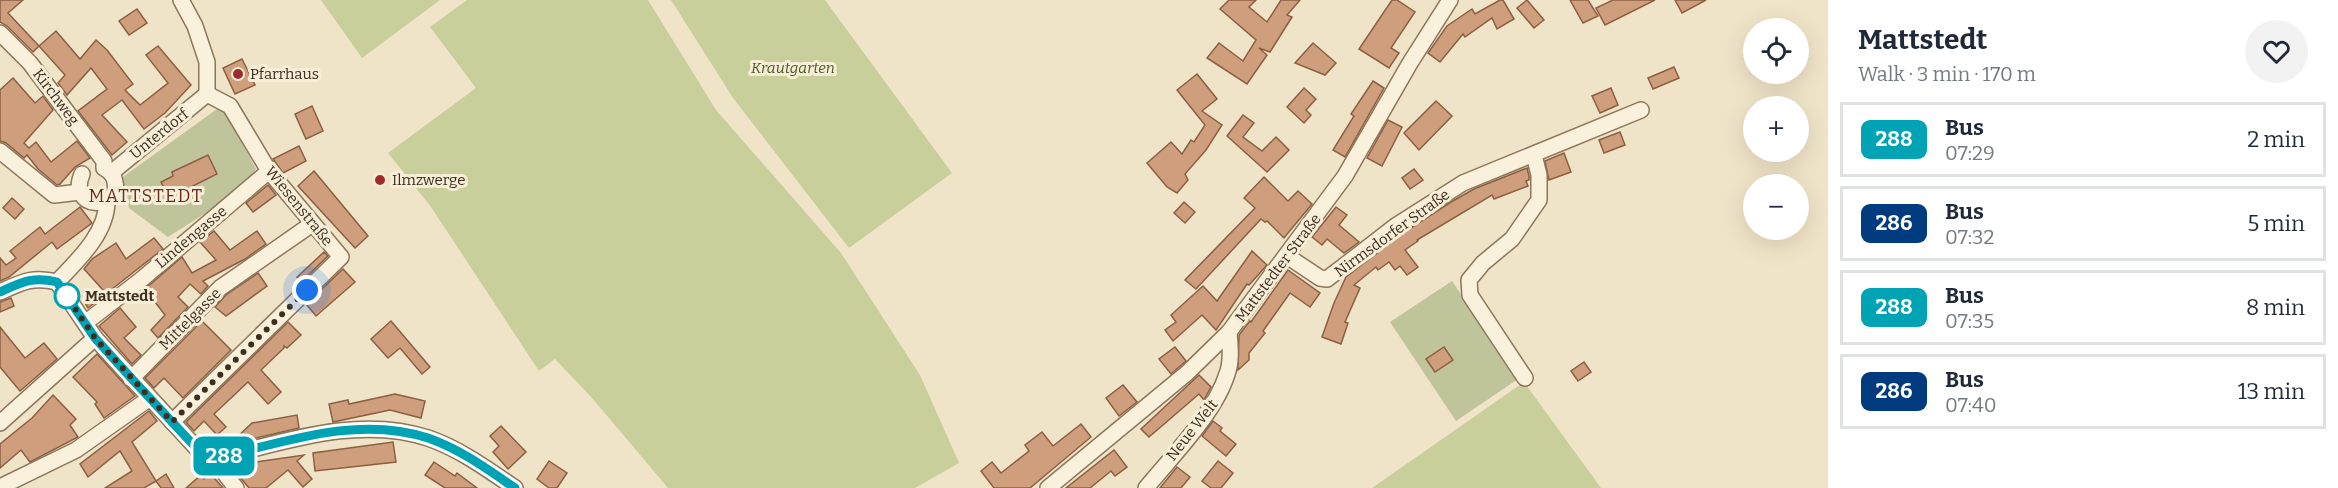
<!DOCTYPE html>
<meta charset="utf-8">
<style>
:root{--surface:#fff;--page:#f2f2f3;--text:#1f2937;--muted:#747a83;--line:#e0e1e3}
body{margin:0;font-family:Bitter,serif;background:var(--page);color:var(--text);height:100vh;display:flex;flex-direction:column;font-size:22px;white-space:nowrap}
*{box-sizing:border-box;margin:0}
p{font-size:20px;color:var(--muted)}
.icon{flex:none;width:33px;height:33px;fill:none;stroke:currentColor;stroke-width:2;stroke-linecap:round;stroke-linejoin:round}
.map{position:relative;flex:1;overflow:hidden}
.sheet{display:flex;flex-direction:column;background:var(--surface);width:510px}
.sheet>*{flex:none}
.badge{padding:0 12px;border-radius:9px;font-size:21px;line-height:39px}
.tools{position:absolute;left:1743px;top:18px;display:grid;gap:12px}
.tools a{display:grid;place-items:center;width:66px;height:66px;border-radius:50%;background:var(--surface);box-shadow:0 6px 24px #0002;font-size:30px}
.you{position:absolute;width:30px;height:30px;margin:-15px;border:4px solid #fff;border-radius:50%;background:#1a73e8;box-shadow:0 0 0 9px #1a73e833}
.map>.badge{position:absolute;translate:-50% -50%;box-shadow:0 0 0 3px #fff}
.round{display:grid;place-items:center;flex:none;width:63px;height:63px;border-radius:32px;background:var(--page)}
.overview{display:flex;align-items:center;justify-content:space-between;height:102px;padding:0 30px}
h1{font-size:28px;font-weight:700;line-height:45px}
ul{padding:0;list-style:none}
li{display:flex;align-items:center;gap:18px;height:75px;margin:0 12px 9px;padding:0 18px;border:3px solid var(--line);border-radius:0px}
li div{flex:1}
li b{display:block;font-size:22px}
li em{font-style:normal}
li .badge{min-width:66px;font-weight:700;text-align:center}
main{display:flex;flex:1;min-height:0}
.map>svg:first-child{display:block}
.green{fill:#c9cf9b}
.cemetery{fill:#bfc49a}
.building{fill:#cf9f7d;stroke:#8d5f41;stroke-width:1.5}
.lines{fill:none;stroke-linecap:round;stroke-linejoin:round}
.minor-casing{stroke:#8d765c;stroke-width:18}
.minor{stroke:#faf1dc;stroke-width:15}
.line-casing{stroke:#fff;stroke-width:14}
.line{stroke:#00a3b4;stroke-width:9}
.walk{stroke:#3d2e20;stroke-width:6;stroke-dasharray:0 10.8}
.poi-dot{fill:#9e2a2b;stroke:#f7eed8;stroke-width:2}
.stop-dot{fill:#fff;stroke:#00a3b4;stroke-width:3}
.labels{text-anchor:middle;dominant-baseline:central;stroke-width:6;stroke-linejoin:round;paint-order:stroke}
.park-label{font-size:15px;font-style:italic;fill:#4d5a26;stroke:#f7eed8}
.poi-label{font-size:15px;fill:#3d2e20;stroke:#f7eed8;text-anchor:start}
.street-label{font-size:15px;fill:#3d2e20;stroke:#f7eed8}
.stop-label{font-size:15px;font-weight:bold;fill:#3d2e20;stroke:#f7eed8;text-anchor:start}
.quarter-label{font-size:18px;letter-spacing:1.5px;fill:#6b2e1e;stroke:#f7eed8}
</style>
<main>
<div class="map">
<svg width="1828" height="488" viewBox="0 0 1828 488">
<rect width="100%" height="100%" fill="#f0e4c8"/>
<!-- green -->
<g class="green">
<polygon points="321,0 440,0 362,58"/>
<polygon points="467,0 648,0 716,110 841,253 920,375 959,463 915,488 668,488 592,398 555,359 539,371 431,207 388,153 476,88 430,27"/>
<polygon points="671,0 825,0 952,173 849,248 733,98"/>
<polygon points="1524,382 1601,488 1372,488"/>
</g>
<!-- cemetery -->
<g class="cemetery">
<polygon points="217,109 225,111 256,169 237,193 168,237 129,208 126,188 120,179"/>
<polygon points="1452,281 1518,379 1456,421 1390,322"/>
</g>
<!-- building -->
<g class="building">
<polygon points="0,0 23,0 8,13 39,46 56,31 80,59 96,40 107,50 133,84 125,90 140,105 168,83 146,55 158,46 191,85 165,113 144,129 122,100 102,115 127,142 112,155 78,111 107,89 91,68 67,95 58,83 65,75 39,46 33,52 7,26 0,22"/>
<polygon points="1229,0 1256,0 1249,7 1267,22 1281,0 1300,0 1287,15 1292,17 1270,52 1259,48 1267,55 1247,84 1207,58 1219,43 1243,61 1256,40 1220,9"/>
<polygon points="1392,0 1397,0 1415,12 1391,48 1399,53 1389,68 1359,49"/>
<polygon points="1500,0 1503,0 1514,19 1497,29 1492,18 1465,37 1463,34 1440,62 1428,53 1447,26 1472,9 1475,14"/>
<polygon points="1527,0 1544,20 1534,28 1517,8"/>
<polygon points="1570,0 1588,0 1598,16 1583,23"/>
<polygon points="1613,0 1655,0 1605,25 1596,8"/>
<polygon points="1675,0 1706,0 1682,13"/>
<polygon points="137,9 147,23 129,35 119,21"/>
<polygon points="1313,43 1336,63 1325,75 1295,63"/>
<polygon points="242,59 255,85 235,94 223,68"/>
<polygon points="1674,67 1679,78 1653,89 1648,78"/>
<polygon points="1197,74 1217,99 1202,111 1222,125 1206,150 1185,174 1188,180 1177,193 1167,187 1147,163 1171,142 1182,154 1191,140 1194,142 1205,125 1177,90"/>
<polygon points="13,78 35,103 43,96 53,110 24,143 29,148 36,142 51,162 77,141 90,158 75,167 60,184 57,185 38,169 27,155 24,158 6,143 0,141 0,90"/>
<polygon points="1373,81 1384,88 1345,157 1333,150 1354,116 1351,114"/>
<polygon points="1304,88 1316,99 1306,110 1311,115 1304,123 1287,107"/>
<polygon points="1611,88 1618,105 1600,113 1592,96"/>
<polygon points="1436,101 1452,116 1419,150 1404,133"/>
<polygon points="312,106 323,131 306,139 295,114"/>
<polygon points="1243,115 1254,123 1243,137 1262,151 1276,137 1289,150 1267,172 1227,136"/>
<polygon points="1388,120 1402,127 1382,166 1367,158"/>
<polygon points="1620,132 1625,145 1604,153 1599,140"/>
<polygon points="299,146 306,161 283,173 273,159"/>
<polygon points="1564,153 1571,172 1549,180 1545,161"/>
<polygon points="208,155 217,174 169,198 161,182 173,176 172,172"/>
<polygon points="1527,168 1529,176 1529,180 1526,181 1528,186 1494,199 1492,195 1417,240 1418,241 1405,250 1418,267 1407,275 1400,266 1395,270 1389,262 1378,270 1376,267 1354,285 1360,288 1345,322 1348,323 1341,344 1322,337 1334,303 1346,277 1403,233 1451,202 1474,189"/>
<polygon points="1414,169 1423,180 1410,189 1402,178"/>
<polygon points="314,171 368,236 355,248 298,186"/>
<polygon points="1264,177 1288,201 1298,191 1312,204 1284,238 1267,221 1265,222 1261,219 1196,289 1185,280 1255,208 1244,198"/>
<polygon points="268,185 276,195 253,212 246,203"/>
<polygon points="12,198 24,209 15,219 3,208"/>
<polygon points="1184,202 1195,212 1185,223 1174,213"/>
<polygon points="80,207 92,223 57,249 52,242 9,277 0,281 0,258 6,265 16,258 10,251 40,227 45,234"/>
<polygon points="1336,207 1347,215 1339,225 1359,242 1344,253 1327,239 1322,245 1312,237"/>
<polygon points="214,231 230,250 257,231 266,244 245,259 203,281 208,286 201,294 190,284 178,297 188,307 158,338 151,330 165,315 145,289 182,257 192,273 216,260 200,242"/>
<polygon points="154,238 163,249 88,308 85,303 103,290 84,269 92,259 116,243 126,259"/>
<polygon points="1252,251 1267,265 1249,285 1247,284 1216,330 1202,315 1173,341 1165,330 1176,322 1171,315 1203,286 1217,301"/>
<polygon points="324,252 328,256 301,282 297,277"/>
<polygon points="343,269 355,282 316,316 306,304"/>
<polygon points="1288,270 1320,293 1310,307 1290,293 1263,331 1265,333 1249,353 1249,360 1238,370 1239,335 1250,321 1251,322"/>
<polygon points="258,273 267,286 226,316 215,307 226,295"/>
<polygon points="11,298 14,306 0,312 0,302"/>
<polygon points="120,308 136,327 124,338 141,355 132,364 99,326"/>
<polygon points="202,321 231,350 183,398 164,378 154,388 145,378"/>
<polygon points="391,321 430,367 422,374 400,348 388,358 371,339"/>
<polygon points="288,322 301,335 287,348 284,346 284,348 261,370 281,392 268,404 248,382 214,414 226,427 217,435 204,421 194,431 186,422"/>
<polygon points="0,327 25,358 44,343 57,359 20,391 0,367"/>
<polygon points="1175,347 1186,361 1171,374 1159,359"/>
<polygon points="1444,347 1453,360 1435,372 1426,359"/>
<polygon points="97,354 135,396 104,418 95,404 97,402 73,377"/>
<polygon points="1584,362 1591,372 1578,381 1571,371"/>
<polygon points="1199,375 1211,387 1204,400 1199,394 1149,437 1141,429"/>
<polygon points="1123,385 1137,402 1119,416 1106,398"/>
<polygon points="395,394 425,401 421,418 390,410 333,422 329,404 348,400 349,404"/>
<polygon points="53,395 76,419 70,425 78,437 30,462 21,450 0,468 0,444 32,418"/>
<polygon points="149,411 157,421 132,442 156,481 166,474 174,488 161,488 156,481 144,488 105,488 132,471 120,451 88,477 80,464"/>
<polygon points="297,415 299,428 230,444 252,423"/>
<polygon points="1213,421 1222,428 1220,431 1236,444 1226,456 1202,436"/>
<polygon points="1081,424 1091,437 1030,488 994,488 981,471 992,462 1001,473 1029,451 1025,445 1042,432 1053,446"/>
<polygon points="501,426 526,452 508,469 493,452 499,446 490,436"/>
<polygon points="393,442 396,462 315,471 313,453"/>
<polygon points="1114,450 1127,467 1115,476 1111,471 1090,488 1066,488"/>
<polygon points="304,455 297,461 312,479 303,487 288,470 266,488 249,488 239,476 256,462"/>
<polygon points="549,461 567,473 557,488 549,488 537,479"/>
<polygon points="1218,461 1233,473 1221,488 1211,488 1202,481"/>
<polygon points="434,462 455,476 457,473 477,488 445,488 425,475"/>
<polygon points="1177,467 1190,477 1181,488 1160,488"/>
<polygon points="210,473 223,488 186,488 201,475 204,479"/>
</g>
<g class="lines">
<!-- minor casing -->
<g class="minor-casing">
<g id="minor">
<polyline points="181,0 195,26 207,62 207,94"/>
<path d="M0,33l30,30 74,98v7c6,3 10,7 11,14 6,29 -48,28 -33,-8"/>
<polyline points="0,151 54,195 80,192"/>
<polyline points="111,173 207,94 230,106 269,171 341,257 172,422"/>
<polyline points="1287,256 1320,278 1327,279 1397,225 1463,183 1641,110"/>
<path d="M57,282c21,-22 50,-49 50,-81"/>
<path d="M0,292c22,-10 33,-16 57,-10l38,56 106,115 16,5c68,-16 141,-43 211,-20 32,11 59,31 87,50"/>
<polyline points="85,323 142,279 269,171"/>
<polyline points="1525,378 1470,295 1469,280 1483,263 1512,239 1539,200 1539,175 1534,155"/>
<polyline points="131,379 220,288 312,224"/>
<polyline points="0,423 95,338"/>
<polyline points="217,458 222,470 236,488"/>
<polyline points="0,487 76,450 150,398"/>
<polyline points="1048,488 1187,373 1229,332 1345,176 1410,63 1450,0"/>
<path d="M1146,488c27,-33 69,-75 81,-114 5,-13 3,-28 2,-42"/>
</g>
</g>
<!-- minor -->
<use href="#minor" class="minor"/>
</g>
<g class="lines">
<!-- line casing -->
<g class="line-casing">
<path id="line" d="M0,292c22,-10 33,-16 57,-10l38,56 37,41 69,74 16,5c68,-16 141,-43 211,-20 32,11 59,31 87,50"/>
</g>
<!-- line -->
<use href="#line" class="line"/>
<!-- walk -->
<polyline class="walk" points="67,296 65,294 95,338 172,422 307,290"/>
</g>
<!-- markers -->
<g class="poi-dot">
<circle cx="238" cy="74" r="6"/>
<circle cx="380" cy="180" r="6"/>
</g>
<circle class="stop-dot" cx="67" cy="296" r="12"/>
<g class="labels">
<!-- park labels -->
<g class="park-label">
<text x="793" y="68">Krautgarten</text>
</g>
<!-- poi labels -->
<g class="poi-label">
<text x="250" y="74">Pfarrhaus</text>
<text x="392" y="180">Ilmzwerge</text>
</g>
<!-- street labels -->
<g class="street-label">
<text transform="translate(56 97) rotate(53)">Kirchweg</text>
<text transform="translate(159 134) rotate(-39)">Unterdorf</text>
<text transform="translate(299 206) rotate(51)">Wiesenstraße</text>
<text transform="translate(1392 233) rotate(-36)">Nirmsdorfer Straße</text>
<text transform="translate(191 237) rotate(-40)">Lindengasse</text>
<text transform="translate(1278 268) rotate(-53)">Mattstedter Straße</text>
<text transform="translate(190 319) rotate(-45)">Mittelgasse</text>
<text transform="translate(1192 430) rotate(-52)">Neue Welt</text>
</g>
<!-- stop labels -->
<g class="stop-label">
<text x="85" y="296">Mattstedt</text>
</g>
<!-- quarter labels -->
<g class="quarter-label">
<text x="146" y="196">MATTSTEDT</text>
</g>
</g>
</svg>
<div class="tools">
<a><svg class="icon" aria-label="locate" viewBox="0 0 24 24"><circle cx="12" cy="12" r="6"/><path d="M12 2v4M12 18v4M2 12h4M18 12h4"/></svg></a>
<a>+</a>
<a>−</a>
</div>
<div class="you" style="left:307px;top:290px"></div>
<b class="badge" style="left:224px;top:456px;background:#00a3b4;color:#fff">288</b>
</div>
<section class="sheet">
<div class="overview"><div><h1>Mattstedt</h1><p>Walk · 3 min · 170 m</p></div><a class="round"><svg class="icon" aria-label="heart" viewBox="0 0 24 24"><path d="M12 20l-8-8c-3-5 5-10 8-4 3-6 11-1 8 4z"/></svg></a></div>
<ul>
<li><span class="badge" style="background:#00a3b4;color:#fff">288</span><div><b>Bus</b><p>07:29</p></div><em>2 min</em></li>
<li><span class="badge" style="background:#003b80;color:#fff">286</span><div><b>Bus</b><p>07:32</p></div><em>5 min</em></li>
<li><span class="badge" style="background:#00a3b4;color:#fff">288</span><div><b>Bus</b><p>07:35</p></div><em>8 min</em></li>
<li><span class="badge" style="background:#003b80;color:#fff">286</span><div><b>Bus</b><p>07:40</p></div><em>13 min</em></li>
</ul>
</section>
</main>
